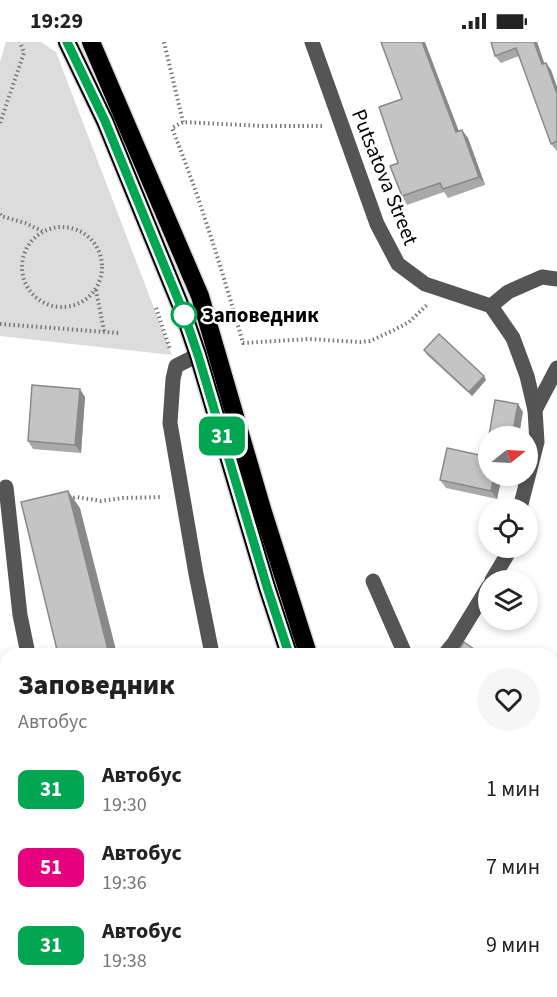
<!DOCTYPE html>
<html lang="ru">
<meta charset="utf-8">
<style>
:root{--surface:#fff;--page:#f6f6f6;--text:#222;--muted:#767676}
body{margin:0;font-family:"Source Sans 3",sans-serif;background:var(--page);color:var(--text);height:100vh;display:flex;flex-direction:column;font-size:22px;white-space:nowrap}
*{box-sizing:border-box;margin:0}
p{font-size:20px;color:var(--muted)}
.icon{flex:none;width:33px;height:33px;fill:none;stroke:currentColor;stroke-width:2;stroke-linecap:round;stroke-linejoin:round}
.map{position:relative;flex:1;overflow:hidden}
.panel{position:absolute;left:0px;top:606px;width:558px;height:350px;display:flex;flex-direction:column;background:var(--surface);border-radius:18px 18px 0 0;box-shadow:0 3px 9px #0003}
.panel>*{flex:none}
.badge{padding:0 12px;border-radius:9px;font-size:21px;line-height:39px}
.needle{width:39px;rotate:72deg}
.fabs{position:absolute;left:478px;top:384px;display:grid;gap:12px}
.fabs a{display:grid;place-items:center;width:60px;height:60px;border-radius:50%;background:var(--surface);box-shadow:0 3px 9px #0003;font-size:30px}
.map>.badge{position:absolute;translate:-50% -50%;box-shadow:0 0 0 3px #fff}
.round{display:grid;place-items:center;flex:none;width:63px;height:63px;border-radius:32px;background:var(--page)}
.summary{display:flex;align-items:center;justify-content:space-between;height:102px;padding:0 18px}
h1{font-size:28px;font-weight:800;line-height:45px}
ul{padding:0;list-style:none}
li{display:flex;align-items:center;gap:18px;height:78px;padding:0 18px}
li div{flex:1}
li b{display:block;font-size:22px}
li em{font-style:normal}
li .badge{min-width:66px;font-weight:700;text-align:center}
.status{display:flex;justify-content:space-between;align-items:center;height:42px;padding:0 30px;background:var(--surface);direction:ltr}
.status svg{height:16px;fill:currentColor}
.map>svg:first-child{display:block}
.green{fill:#dcdcdc}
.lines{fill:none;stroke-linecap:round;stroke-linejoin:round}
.highway-casing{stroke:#dbdbdb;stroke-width:21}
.path{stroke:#777;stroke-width:4;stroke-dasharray:1.5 3;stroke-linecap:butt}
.minor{stroke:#555;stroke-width:15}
.highway{stroke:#000;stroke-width:18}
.wall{fill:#a9a9a9}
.shaded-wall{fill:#898989}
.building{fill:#c4c4c4;stroke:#898989;stroke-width:1.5}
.line-casing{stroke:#fff;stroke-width:14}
.line{stroke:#00a651;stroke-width:9}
.stop-dot{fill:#fff;stroke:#00a651;stroke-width:3}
.labels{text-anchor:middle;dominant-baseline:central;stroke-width:4.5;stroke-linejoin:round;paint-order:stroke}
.street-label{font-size:21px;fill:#000;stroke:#fff}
.stop-label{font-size:21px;font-weight:bold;fill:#000;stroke:#fff;text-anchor:start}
</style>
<div class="status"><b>19:29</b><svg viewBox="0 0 49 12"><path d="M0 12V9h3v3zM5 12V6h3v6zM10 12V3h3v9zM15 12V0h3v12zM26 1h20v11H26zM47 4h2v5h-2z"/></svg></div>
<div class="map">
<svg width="557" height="955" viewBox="0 0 557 955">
<rect width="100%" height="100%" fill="#fff"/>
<!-- green -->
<polygon class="green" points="6,0 41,0 56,10 172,313 0,294 0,20"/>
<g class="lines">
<!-- highway casing -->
<g class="highway-casing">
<g id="highway">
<polyline points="67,0 105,79 184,272 198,313 267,545 289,612"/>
<polyline points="91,0 200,254 262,467 308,612"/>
<polyline points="406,950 408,955"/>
<polyline points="419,950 421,955"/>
</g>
</g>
<!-- path -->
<g class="path">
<polyline points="164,0 183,80"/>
<polyline points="0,81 24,11 20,0"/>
<path d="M322,84h-59l-80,-4 -11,6c28,70 50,142 71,215l66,-4 51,3 10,-1 24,-11 15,-8 18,-17"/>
<polyline points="0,172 1,174 25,181 42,189"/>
<circle cx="62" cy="225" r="40"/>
<polyline points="96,248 104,289"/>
<polyline points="156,266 170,307"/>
<polyline points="0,282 119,291"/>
<polyline points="69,457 77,455 101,459 123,456 162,455"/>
</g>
<!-- minor -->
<g class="minor">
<polyline points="312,0 377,182 398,222 425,242 491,264 513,296 527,334 535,368 537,400 520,466"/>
<polyline points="491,264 508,250 542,235 557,237"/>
<polyline points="198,313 176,324 173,337 170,381 196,532 212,612"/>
<polyline points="535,368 557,326"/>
<polyline points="6,445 20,573 28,612"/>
<polyline points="492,538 507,513 509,506"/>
<polyline points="373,539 405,612"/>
<polyline points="445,612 454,601 489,544"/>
<polyline points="0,905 6,919"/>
<polyline points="25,950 29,955"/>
<polyline points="114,955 117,950"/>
</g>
<!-- highway -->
<use href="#highway" class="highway"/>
</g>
<!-- wall -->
<g class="wall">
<polygon points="491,0 537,0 544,21 546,21 551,28 557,45 557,109 551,102 519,14 501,21 495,14"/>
<polygon points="440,41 459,89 468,96 485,143 448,156 444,150 407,163 402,154 398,121 402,57"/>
<polygon points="424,308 486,338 472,354 427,313"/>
<polygon points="85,355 81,411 33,407 28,399"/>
<polygon points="489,434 502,434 497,457 446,446 440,438"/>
</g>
<!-- shaded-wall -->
<g class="shaded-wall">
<polygon points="422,0 425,0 462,98 456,90"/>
<polygon points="534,0 537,0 547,29 542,22"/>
<polygon points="546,21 551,28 557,45 557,52"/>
<polygon points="462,88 468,96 485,143 479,135"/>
<polygon points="484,334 486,338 472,354 469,350"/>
<polygon points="80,347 85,355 81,411 75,403"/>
<polygon points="518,362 523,370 519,394 512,394"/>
<polygon points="494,434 502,434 497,457 491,449"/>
<polygon points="68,449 80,466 117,612 109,612"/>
</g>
<!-- building -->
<g class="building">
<polygon points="381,0 422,0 456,90 462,88 479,135 443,147 440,141 402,154 390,124 398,121 379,65 402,57"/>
<polygon points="491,0 534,0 542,22 546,21 557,52 557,99 551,102 516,6 495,14"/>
<polygon points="439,292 484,334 469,350 424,308"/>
<polygon points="32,343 80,347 75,403 28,399"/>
<polygon points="495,358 518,362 512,394 489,394 489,412 486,411"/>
<polygon points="447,406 489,415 489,434 494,434 491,449 440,438"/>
<polygon points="68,449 109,612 58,612 21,460"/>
<polygon points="464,600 481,612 456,612"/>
<polygon points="6,696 6,846 0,826 0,698"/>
<polygon points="0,951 19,955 0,955"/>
</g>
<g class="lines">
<!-- line casing -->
<g class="line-casing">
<polyline id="line" points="67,0 105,79 184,272 198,313 267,545 289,612"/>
</g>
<!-- line -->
<use href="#line" class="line"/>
</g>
<!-- markers -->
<circle class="stop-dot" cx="184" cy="273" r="12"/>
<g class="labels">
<!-- street labels -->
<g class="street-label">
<text transform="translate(385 135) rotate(68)">Putsatova Street</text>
</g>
<!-- stop labels -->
<g class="stop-label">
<text x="202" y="273">Заповедник</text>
</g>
</g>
</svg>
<div class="fabs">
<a><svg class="needle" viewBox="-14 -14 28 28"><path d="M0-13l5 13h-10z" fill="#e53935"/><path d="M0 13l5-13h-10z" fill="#767676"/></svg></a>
<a><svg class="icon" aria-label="locate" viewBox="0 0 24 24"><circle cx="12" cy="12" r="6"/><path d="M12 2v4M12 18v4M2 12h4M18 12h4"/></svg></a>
<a><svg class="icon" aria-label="layers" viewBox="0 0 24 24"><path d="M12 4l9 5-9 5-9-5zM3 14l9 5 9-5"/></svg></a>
</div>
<b class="badge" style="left:222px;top:394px;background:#00a651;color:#fff">31</b>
<section class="panel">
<div class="summary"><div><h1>Заповедник</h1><p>Автобус</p></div><a class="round"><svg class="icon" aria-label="heart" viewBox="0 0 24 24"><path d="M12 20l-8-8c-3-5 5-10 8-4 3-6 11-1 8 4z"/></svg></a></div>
<ul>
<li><span class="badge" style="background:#00a651;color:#fff">31</span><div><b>Автобус</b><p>19:30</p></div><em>1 мин</em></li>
<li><span class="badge" style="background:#e6007e;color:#fff">51</span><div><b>Автобус</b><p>19:36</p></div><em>7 мин</em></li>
<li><span class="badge" style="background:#00a651;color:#fff">31</span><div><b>Автобус</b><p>19:38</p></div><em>9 мин</em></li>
</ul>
</section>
</div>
